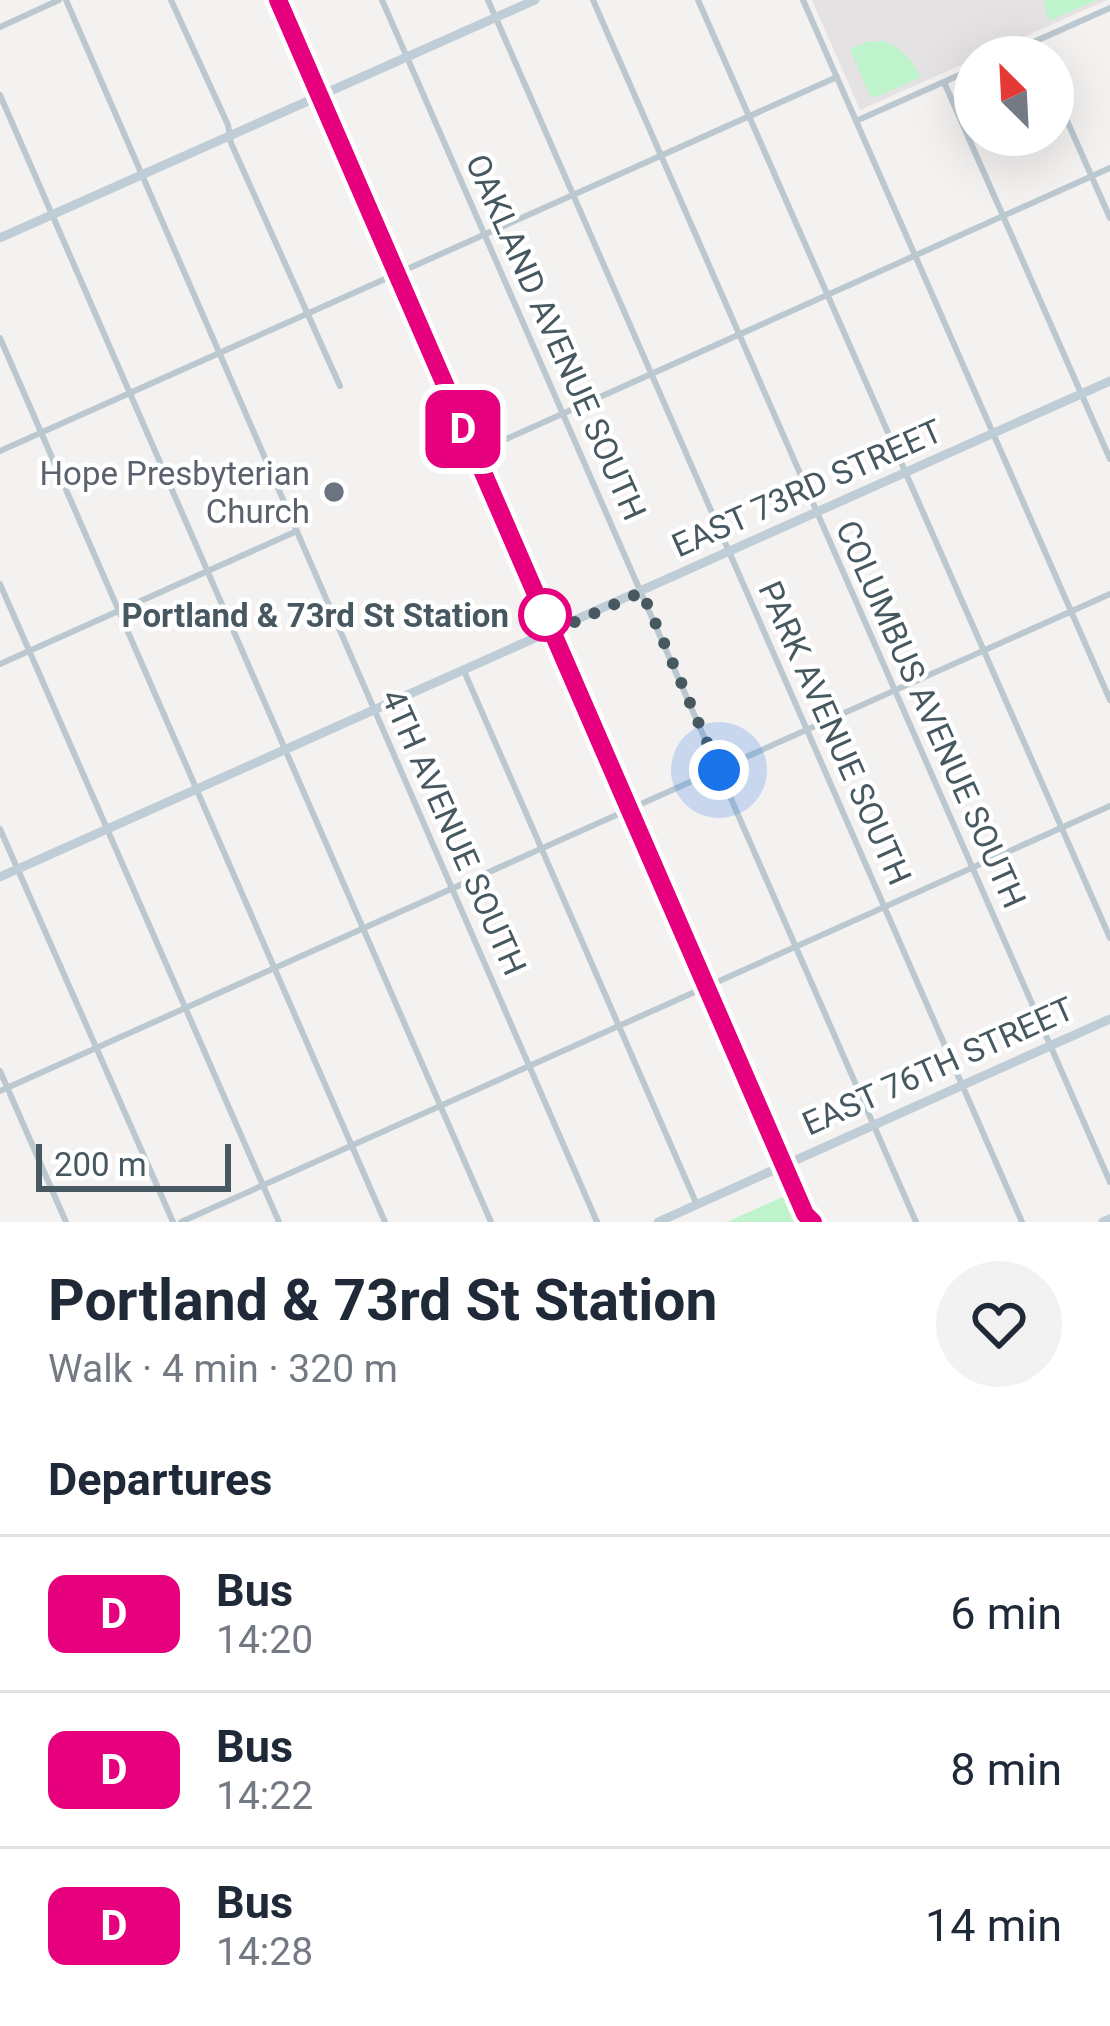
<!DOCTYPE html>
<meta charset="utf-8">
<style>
:root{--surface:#fff;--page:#f2f2f3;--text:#1f2937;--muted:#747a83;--line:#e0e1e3}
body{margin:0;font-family:Roboto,sans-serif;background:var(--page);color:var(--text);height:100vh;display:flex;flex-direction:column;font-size:45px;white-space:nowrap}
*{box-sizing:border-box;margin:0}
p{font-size:39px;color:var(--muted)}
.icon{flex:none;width:66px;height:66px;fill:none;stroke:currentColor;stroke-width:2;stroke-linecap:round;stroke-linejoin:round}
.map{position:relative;height:1222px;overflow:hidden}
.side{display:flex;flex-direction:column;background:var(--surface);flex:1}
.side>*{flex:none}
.badge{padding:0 24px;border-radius:18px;font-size:42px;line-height:78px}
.needle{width:78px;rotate:336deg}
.tools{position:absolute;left:954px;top:36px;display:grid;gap:24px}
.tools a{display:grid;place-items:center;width:120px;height:120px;border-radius:50%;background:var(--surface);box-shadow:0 12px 48px #0002;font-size:60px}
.scale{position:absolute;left:36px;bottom:30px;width:195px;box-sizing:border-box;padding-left:12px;border:6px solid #475860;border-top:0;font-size:33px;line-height:42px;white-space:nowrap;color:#475860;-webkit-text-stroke:9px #fff;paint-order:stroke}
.you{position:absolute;width:60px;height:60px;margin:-30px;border:9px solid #fff;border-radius:50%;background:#1a73e8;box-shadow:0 0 0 18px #1a73e833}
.map>.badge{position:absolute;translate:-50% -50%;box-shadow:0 0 0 6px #fff}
h2{padding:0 48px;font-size:45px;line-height:108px}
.round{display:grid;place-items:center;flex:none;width:126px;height:126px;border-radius:63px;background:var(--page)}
.summary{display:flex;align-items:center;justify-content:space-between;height:204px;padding:0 48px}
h1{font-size:57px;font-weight:700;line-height:90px}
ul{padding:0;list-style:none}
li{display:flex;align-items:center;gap:36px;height:156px;padding:0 48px;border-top:3px solid var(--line)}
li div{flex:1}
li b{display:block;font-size:45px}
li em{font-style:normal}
li .badge{min-width:132px;font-weight:700;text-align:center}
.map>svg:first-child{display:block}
.education{fill:#e5e2e4}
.green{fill:#bef3cb}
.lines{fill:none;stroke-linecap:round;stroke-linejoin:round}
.street{stroke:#bbc8cf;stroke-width:6}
.secondary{stroke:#becdd6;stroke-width:9}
.line-casing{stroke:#fff;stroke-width:27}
.line{stroke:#e6007e;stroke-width:18}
.walk{stroke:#475860;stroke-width:12;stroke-dasharray:0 21.6}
.worship-dot{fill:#6b7280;stroke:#fff;stroke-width:4.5}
.stop-dot{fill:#fff;stroke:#e6007e;stroke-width:6}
.labels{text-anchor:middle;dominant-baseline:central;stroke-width:9;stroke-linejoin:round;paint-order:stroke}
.street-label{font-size:33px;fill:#475860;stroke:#fff}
.worship-label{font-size:33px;fill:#5b616d;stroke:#fff;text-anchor:end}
.stop-label{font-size:33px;font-weight:bold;fill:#475860;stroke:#fff;text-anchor:end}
</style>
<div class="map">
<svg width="1110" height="1222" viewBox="0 0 1110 1222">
<rect width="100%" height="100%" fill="#f4f1f1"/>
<!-- education -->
<polygon class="education" points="812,0 1107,0 860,110"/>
<!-- green -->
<g class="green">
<polygon points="1043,0 1097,0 1049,21"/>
<path d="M884,41c19,8 28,18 37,36l-44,20 -7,-1 -20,-47 16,-7z"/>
<polygon points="788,1195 800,1222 727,1222 787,1195"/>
</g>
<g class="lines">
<!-- street -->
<g class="street">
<polyline points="66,0 597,1222"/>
<polyline points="171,0 228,125 231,143 340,386"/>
<polyline points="382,0 916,1222"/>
<polyline points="488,0 1022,1222"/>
<polyline points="593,0 1110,1182"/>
<polyline points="698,0 1110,938"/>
<polyline points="803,0 1110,700"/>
<polyline points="0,27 59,0"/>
<polyline points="1033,43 1039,57"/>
<polyline points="1000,57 1110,8"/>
<polyline points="944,82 1110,459"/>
<polyline points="1053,89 1110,218"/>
<polyline points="0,95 491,1222"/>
<polyline points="856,121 975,68"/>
<polyline points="0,338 385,1222"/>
<polyline points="0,451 837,77"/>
<polyline points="473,454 1110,168"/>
<polyline points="0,584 279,1222"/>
<polyline points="0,664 297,531"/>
<polyline points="464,671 697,1205"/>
<polyline points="0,829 173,1222"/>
<polyline points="0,1071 66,1222"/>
<polyline points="0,1091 1110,594"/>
<polyline points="181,1222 1110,806"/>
</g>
<!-- secondary -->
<g class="secondary">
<polyline points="278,0 805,1214 813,1222"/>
<polyline points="0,238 535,0"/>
<polyline points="0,877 1110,381"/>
<polyline points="658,1222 1110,1019"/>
<polyline points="1103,1222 1110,1219"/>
</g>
</g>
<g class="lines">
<!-- line casing -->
<g class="line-casing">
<polyline id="line" points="278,0 805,1214 813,1222"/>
</g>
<!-- line -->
<use href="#line" class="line"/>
<!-- walk -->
<polyline class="walk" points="545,615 552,632 642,592 719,770"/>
</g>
<!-- markers -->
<circle class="worship-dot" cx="334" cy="492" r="12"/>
<circle class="stop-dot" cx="545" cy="615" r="24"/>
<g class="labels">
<!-- street labels -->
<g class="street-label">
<text transform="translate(556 337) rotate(66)">OAKLAND AVENUE SOUTH</text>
<text transform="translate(807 488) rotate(-24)">EAST 73RD STREET</text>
<text transform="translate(931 714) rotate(66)">COLUMBUS AVENUE SOUTH</text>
<text transform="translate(835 733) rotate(66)">PARK AVENUE SOUTH</text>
<text transform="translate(454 832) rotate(66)">4TH AVENUE SOUTH</text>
<text transform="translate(938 1066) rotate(-24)">EAST 76TH STREET</text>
</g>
<!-- worship labels -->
<g class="worship-label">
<text x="310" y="473">Hope Presbyterian<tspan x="310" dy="38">Church</tspan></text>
</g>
<!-- stop labels -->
<g class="stop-label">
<text x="509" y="615">Portland &amp; 73rd St Station</text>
</g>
</g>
</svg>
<div class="tools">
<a><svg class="needle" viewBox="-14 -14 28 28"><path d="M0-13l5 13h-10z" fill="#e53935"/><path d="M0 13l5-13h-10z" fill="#747a83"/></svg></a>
</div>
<div class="scale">200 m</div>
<div class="you" style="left:719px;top:770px"></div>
<b class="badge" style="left:463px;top:429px;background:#e6007e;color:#fff">D</b>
</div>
<section class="side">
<div class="summary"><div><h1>Portland &amp; 73rd St Station</h1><p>Walk · 4 min · 320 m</p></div><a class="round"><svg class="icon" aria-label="heart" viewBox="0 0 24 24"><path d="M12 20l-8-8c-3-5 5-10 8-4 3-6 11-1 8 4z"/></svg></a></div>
<h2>Departures</h2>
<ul>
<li><span class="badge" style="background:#e6007e;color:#fff">D</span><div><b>Bus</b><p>14:20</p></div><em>6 min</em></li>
<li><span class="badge" style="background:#e6007e;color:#fff">D</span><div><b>Bus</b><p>14:22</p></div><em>8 min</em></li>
<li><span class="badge" style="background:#e6007e;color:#fff">D</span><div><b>Bus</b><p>14:28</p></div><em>14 min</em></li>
</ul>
</section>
